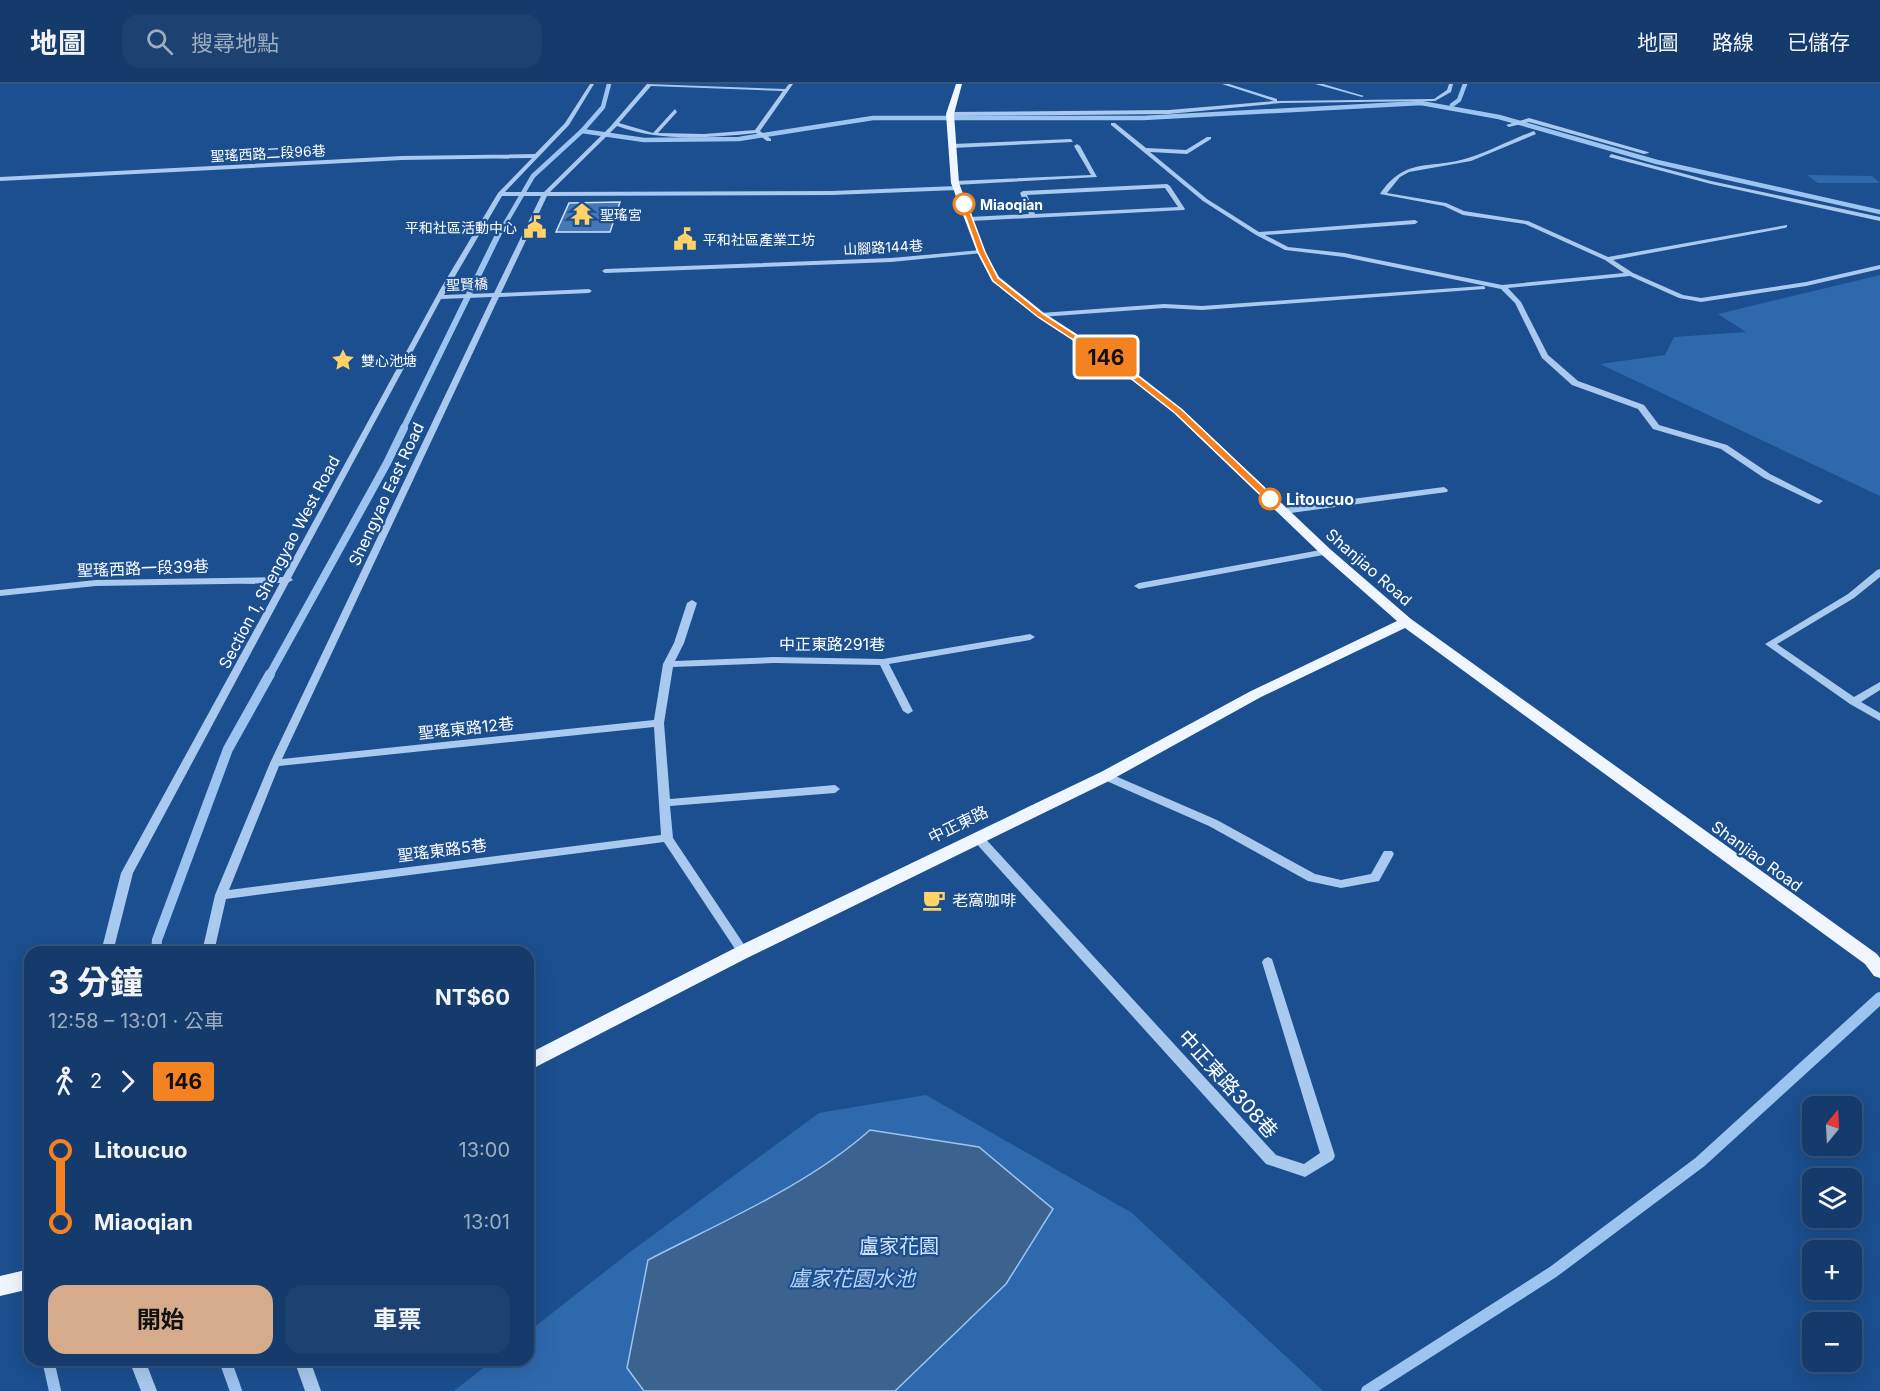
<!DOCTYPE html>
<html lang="zh-TW">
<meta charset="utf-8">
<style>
:root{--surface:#143b6b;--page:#1d4271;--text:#f1f3f6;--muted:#9dadc1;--line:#33557e;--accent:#d6ab8b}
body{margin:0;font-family:Inter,"Noto Sans TC",sans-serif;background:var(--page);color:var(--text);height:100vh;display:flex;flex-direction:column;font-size:22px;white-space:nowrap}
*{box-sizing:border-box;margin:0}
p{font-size:20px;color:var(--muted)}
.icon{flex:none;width:33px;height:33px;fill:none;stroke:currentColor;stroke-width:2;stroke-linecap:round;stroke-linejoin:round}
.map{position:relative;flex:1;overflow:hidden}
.sheet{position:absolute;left:24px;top:862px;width:510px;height:420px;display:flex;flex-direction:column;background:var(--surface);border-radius:18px;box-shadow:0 6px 24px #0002,0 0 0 2px var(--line)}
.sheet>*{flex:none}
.badge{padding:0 12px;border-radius:4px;font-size:21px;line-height:39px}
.needle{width:39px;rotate:18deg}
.controls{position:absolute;left:1802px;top:1012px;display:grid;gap:12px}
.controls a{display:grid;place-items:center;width:60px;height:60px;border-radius:12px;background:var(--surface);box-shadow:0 6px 24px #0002,0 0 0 2px var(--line);font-size:30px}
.map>.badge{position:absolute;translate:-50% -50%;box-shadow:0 0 0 3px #fff}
.legs{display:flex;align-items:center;gap:9px;height:66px;padding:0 24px;font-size:20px}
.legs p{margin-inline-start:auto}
.headline{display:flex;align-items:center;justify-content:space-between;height:102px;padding:0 24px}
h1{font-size:33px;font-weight:700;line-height:45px}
.action{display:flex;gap:12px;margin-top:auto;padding:12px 24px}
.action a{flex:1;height:69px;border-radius:18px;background:var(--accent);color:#111;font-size:24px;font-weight:700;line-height:69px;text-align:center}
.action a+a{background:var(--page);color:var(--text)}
ul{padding:0 24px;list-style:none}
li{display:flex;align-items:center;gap:21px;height:72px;font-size:22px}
li i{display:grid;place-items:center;width:9px;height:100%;margin:0 8px;background:currentColor}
li i::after{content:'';width:15px;height:15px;margin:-8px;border:4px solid;border-radius:50%;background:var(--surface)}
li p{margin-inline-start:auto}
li:first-child i{background:linear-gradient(#0000 50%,currentColor 0)}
li:last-child i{background:linear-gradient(currentColor 50%,#0000 0)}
header{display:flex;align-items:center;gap:36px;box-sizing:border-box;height:84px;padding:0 30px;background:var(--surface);border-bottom:2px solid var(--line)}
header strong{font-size:28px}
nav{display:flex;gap:33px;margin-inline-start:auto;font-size:21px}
.search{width:420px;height:54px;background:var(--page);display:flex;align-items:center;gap:15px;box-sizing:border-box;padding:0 21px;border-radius:18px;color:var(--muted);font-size:22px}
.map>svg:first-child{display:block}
.green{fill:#2e69ad}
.water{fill:#3c6290;stroke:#9cc4f0;stroke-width:1.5}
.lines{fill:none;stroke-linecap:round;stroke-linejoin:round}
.stream-far4{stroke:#9cc4f0;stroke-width:4.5}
.stream-far3{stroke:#9cc4f0;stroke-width:6}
.stream-far2{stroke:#9cc4f0;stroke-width:8}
.stream-far1{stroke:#9cc4f0;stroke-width:10}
.stream{stroke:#9cc4f0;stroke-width:12}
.building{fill:#4478b7;stroke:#cfe3fa;stroke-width:1.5}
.minor{fill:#a9c9ee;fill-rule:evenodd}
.major{fill:#f0f6ff;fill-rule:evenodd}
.line-1{fill:#f58220;stroke:#fff;stroke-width:1.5}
.stop-1-dot{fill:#fff;stroke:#f58220;stroke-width:3}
.labels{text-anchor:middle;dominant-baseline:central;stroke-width:4.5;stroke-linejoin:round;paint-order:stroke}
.far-street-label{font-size:14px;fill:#fff;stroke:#1b4f8f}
.far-stop-label{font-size:14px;font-weight:bold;fill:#fff;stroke:#1b4f8f;text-anchor:start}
.far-poi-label{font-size:14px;fill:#fff;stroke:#1b4f8f;text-anchor:start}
.street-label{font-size:16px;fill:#fff;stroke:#1b4f8f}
.stop-label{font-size:16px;font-weight:bold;fill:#fff;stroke:#1b4f8f;text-anchor:start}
.poi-label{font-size:16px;fill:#fff;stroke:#1b4f8f;text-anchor:start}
.near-street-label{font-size:20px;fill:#fff;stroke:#1b4f8f}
.near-park-label{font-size:20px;fill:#cfe3fa;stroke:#1b4f8f}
.near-water-label{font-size:21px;font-style:italic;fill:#b5d3f5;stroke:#1b4f8f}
</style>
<header>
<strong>地圖</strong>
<div class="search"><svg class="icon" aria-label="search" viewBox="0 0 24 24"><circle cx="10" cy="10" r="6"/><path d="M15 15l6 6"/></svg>搜尋地點</div>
<nav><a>地圖</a><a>路線</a><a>已儲存</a></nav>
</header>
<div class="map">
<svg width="1880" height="1307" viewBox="0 0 1880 1307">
<rect width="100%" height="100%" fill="#1b4f8f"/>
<!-- green -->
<g class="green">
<polygon points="1807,91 1872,92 1880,99 1818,99"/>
<polygon points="1880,191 1880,412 1600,280 1665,271 1674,253 1746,248 1718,230"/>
<polygon points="926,1011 1132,1129 1323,1307 454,1307 492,1277 528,1276 528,1248 630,1168 819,1029"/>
</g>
<!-- water -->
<path class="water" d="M870,1046l109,17 74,62 -47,75 -111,107h-251l-17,-23 21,-108c75,-39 159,-74 222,-130z"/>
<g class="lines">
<!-- stream-far4 -->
<g class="stream-far4">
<polyline points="1452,21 1459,16 1465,0"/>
<polyline points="582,47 644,56 739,55 873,34 1143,34 1421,19 1499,33 1657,78 1880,128"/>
<polyline points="498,152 533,92 582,47 603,23 609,0"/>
</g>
<!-- stream-far3 -->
<polyline class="stream-far3" points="403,345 498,151"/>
<!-- stream-far2 -->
<polyline class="stream-far2" points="269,592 387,379 404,344"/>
<!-- stream-far1 -->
<polyline class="stream-far1" points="156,868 157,856 228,665 270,590"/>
<!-- stream -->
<g class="stream">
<polyline points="48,1276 55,1307"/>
<polyline points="225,1276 236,1307"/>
<polyline points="1367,1307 1553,1188 1700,1078 1880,914"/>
</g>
</g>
<!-- building -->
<polygon class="building" points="620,118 610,148 556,148 569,119"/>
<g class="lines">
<!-- minor -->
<g class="minor">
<path d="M590,0h4l-25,41 -64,67h39l66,-65 37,-43 138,5 4,-5h4l-33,47 11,8v2h-4l-11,-8c-48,5 -94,9 -139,-7l-67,66 282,-1 125,-5 3,2 -3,2 -125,5 -285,1 -46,97 88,-4 3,2 -3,2 -90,4 -217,462 372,-39 9,-56 11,-21 13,-40 5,-3 5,3 -13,40 -9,18 99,-4 109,2 147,-25 5,3 -5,3 -141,24 24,47 -5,3 -5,-3 -23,-46 -106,-2 -101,4 -9,56 6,76 165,-14 5,4 -5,4 -165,13 3,32 76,114 -2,3 -4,2 -4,-2 -75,-113 -438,57 -12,53h-12l13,-57 55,-132 222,-466 -51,2 -150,279 2,2 -4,2 -156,291 -20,79h-12l20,-79 159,-290 -184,3 -96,10v-6l96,-10 187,-3 158,-289 57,-95 34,-35 -130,2 -402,21v-4l402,-21 133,-2 30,-31zM651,2l132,5 -28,39 -51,4 -46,-1 19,-21 -2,-3 -22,24 -34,-10zM502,112h39l-47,97 -50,2zM654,643l7,108 -432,55 50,-124z"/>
<polygon points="1222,0 1229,0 1277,15 1277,17 1434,15 1447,6 1449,0 1453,0 1451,8 1435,17 1281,19 1169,30 950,32 947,30 950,28 1169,26 1274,17"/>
<polygon points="1315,0 1323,0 1364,12 1362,13"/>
<polygon points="1529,34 1648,68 1649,69 1644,70 1529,38 1509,43 1506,41"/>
<path d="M1111,39h4l31,25 40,2 21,-13h4v2l-24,15 -37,-2 57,47 52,33 156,-12 3,2 -3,2 -150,11 23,12 56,6 158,32 122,-12 -19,-13 -80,-36 -62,-9 -19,-9 -64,-12c26,-38 50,-24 88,-36 23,-7 44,-19 66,-27l2,3 -65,27 -62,11 -9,5 -13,16 59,10 18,8 64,10 80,36 179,-32v2l-2,1 -172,32 20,13 50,22 18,3 105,-16 74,-17v4l-74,17 -105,16 -22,-4 -49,-22 -122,12 13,14 27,53 30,26 66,24 15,20 68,20 43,29 53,27 -4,3 -3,-1 -52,-25 -43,-29 -68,-20 -15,-20 -66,-24 -30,-27 -27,-55 -14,-14 -157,-32 -59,-7 -29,-15 -53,-34 -92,-76z"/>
<polygon points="1071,55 1073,58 953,64 950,62 953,60"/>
<polygon points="1077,60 1080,62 1097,93 955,101 952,99 955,97 1091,91 1074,62"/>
<polygon points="1611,70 1711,97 1880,133 1880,137 1711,100 1609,73"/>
<path d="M1167,100l3,2 15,23 -1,1 -214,11 -3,-2 3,-2 59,-3 -9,-21 3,-2zM1165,104l13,19 -143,7 -8,-19z"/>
<polygon points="981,166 983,167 983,169 891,178 605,189 602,187 605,185 891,174"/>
<polygon points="1483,202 1485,203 1485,205 1202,226 1164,224 1041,233 1038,231 1041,229 1164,220 1202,222"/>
<polygon points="1444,403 1448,406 1447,408 1283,430 1279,427 1283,424"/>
<polygon points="1326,465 1330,468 1329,470 1139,505 1134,502 1139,499"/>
<polygon points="1880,485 1880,493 1854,514 1777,560 1854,613 1880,598 1880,606 1861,618 1880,629 1880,637 1850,620 1765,560 1848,510 1877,486"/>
<polygon points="1106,688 1217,736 1315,790 1341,796 1371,790 1384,767 1392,767 1394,770 1379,797 1341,804 1308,797 1209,742 1102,695 1101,692 1102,689"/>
<polygon points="978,750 982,751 1276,1071 1304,1080 1320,1069 1262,878 1264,875 1268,873 1272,875 1335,1072 1333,1076 1305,1093 1266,1080 974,757 972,754 974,751"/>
<polygon points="129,1276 145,1276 157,1307 141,1307"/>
<polygon points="294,1276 310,1276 321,1307 305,1307"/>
</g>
<!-- major -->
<g class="major">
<polygon points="956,0 962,0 954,30 959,99 985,168 999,193 1044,229 1131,285 1182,325 1330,465 1411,535 1877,870 1880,874 1880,894 1874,892 1865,880 1405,544 1261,613 1111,696 749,873 528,987 528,970 737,863 1101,688 1251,607 1397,537 1322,471 1174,329 1123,289 1038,233 992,197 977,168 951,99 946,30"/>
<polygon points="30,1185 30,1205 0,1212 0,1192"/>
</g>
</g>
<!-- line-1 -->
<polygon class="line-1" points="964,118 967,120 985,168 998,194 1043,230 1130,286 1181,325 1274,413 1274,417 1267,417 1175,329 1124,289 1038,233 993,197 978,168 961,120"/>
<!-- icons -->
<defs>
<g id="temple-bare" transform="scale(1.8)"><path d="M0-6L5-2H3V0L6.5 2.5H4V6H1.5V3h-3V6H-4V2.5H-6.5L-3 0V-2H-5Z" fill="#ffd166" stroke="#1b4f8f" stroke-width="2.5" paint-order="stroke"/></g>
<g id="civic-bare" transform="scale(1.8)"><path d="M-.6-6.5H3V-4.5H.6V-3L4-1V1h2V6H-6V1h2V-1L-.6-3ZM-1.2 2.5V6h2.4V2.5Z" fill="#ffd166" stroke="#1b4f8f" stroke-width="2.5" paint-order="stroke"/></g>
<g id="sight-bare" transform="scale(1.8)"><path d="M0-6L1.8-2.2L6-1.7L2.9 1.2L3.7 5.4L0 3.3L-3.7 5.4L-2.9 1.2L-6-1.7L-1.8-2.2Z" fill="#ffd166" stroke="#1b4f8f" stroke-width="2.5" paint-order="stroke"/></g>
<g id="cafe-bare" transform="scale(1.8)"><path d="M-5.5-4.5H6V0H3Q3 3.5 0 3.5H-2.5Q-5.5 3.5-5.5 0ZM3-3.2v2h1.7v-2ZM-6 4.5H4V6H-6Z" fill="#ffd166" stroke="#1b4f8f" stroke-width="2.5" paint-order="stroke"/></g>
</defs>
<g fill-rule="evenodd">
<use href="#temple-bare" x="582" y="130"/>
<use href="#civic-bare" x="535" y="143"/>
<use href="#civic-bare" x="685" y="155"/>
<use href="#sight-bare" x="343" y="276"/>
<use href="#cafe-bare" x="934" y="816"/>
</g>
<!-- markers -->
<g class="stop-1-dot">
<circle cx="964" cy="120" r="10"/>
<circle cx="1270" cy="415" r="10"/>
</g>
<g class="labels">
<!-- far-street labels -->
<g class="far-street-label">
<text transform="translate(268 69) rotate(-3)">聖瑤西路二段96巷</text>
<text transform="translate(883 163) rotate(-3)">山腳路144巷</text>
<text transform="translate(467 200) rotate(-2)">聖賢橋</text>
</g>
<!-- far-stop labels -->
<g class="far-stop-label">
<text x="980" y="120">Miaoqian</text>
</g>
<!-- far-poi labels -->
<g class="far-poi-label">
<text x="600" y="130">聖瑤宮</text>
<text x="517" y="143" text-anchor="end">平和社區活動中心</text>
<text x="703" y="155">平和社區產業工坊</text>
<text x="361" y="276">雙心池塘</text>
</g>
<!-- street labels -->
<g class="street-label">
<text transform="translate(386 410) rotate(-65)">Shengyao East Road</text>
<text transform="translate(279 478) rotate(-62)">Section 1, Shengyao West Road</text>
<text transform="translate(1369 483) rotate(41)">Shanjiao Road</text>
<text transform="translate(143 484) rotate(-2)">聖瑤西路一段39巷</text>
<text x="832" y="560">中正東路291巷</text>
<text transform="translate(466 644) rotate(-6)">聖瑤東路12巷</text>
<text transform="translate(958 740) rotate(-26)">中正東路</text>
<text transform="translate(442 766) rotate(-7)">聖瑤東路5巷</text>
<text transform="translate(1757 772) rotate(36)">Shanjiao Road</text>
</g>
<!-- stop labels -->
<g class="stop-label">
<text x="1286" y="415">Litoucuo</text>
</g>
<!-- poi labels -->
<g class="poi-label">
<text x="952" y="816">老窩咖啡</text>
</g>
<!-- near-street labels -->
<g class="near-street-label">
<text transform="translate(1228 1000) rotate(48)">中正東路308巷</text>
</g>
<!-- near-park labels -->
<g class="near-park-label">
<text x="899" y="1162">盧家花園</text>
</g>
<!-- near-water labels -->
<g class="near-water-label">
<text x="852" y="1194">盧家花園水池</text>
</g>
</g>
</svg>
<div class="controls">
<a><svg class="needle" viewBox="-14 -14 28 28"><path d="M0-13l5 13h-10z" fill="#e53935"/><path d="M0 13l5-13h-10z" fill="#9dadc1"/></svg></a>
<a><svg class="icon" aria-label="layers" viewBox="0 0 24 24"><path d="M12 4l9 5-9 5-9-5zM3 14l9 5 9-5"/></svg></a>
<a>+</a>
<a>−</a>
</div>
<b class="badge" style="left:1106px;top:273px;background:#f58220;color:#111">146</b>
<section class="sheet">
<div class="headline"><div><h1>3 分鐘</h1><p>12:58 – 13:01 · 公車</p></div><b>NT$60</b></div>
<div class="legs"><svg class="icon" aria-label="walk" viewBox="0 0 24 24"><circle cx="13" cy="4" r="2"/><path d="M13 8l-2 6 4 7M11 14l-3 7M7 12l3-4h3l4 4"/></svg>2<svg class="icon" aria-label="forward" viewBox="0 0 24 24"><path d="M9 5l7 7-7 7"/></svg><b class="badge" style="background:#f58220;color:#111">146</b></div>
<ul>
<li><i style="color:#f58220"></i><b>Litoucuo</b><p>13:00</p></li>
<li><i style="color:#f58220"></i><b>Miaoqian</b><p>13:01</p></li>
</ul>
<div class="action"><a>開始</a><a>車票</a></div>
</section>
</div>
